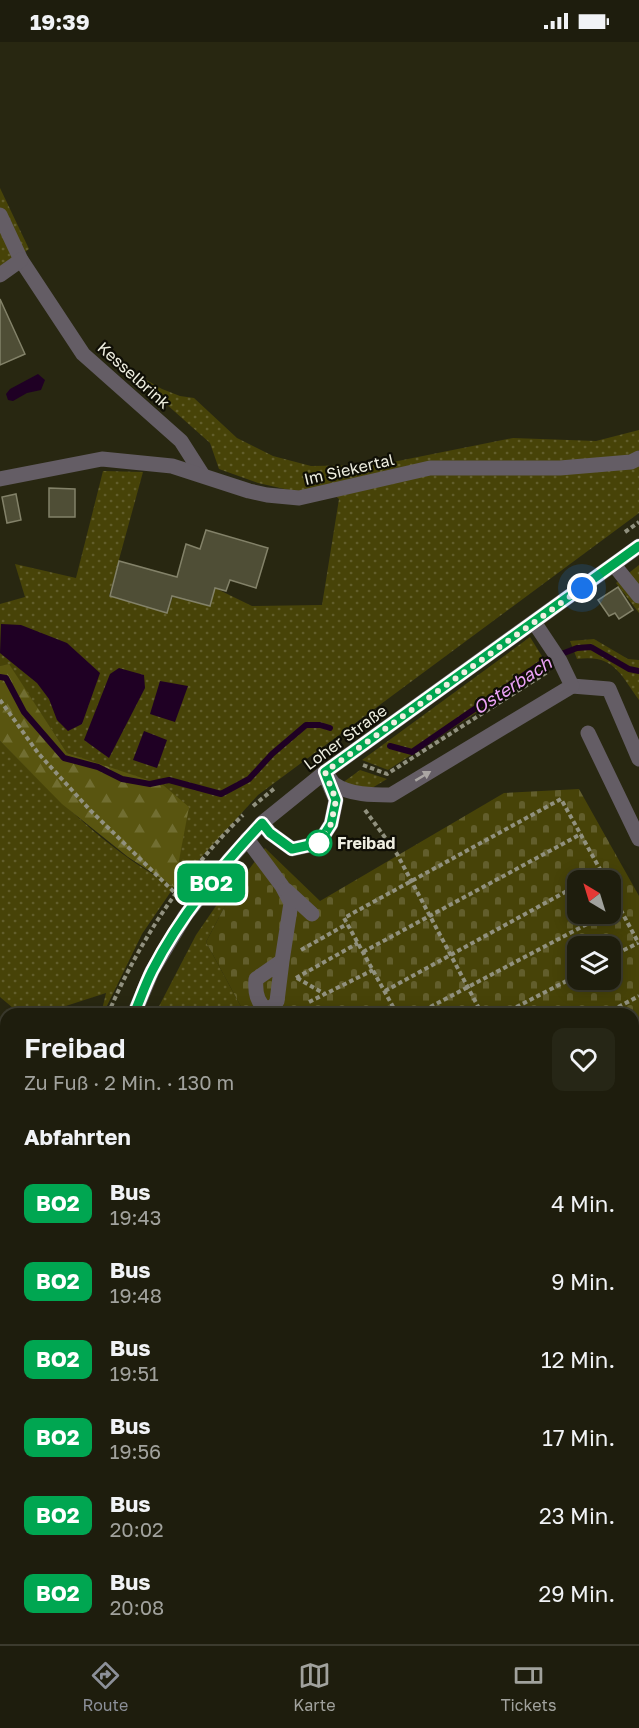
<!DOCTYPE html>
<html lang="de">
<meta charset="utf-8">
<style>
:root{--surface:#1e1d0d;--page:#262616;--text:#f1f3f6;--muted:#a1a29d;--line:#3c3b2e;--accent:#8c9099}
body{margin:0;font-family:"Golos Text",sans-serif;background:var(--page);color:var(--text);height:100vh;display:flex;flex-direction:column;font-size:22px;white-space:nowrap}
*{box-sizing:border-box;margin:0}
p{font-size:20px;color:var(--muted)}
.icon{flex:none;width:33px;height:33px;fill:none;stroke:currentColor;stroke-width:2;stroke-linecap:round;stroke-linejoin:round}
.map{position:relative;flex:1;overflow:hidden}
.side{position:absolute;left:0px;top:966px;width:639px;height:636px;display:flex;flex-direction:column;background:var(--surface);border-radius:18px 18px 0 0;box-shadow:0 3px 15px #0003,0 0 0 2px var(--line)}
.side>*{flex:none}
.badge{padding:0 12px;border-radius:9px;font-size:21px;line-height:39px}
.needle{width:39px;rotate:322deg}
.tools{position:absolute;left:567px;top:828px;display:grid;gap:12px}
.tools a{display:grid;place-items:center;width:54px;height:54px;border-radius:12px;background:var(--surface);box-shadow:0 3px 15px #0003,0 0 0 2px var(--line);font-size:30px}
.you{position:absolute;width:30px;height:30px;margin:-15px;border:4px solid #fff;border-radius:50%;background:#1a73e8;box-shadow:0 0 0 9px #1a73e833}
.map>.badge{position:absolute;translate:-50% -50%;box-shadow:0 0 0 3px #fff}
h2{padding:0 24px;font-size:22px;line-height:54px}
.round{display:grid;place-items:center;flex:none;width:63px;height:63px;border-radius:12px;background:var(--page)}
.head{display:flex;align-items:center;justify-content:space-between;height:102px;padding:0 24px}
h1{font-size:28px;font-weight:600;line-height:45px}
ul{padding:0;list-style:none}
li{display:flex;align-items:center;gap:18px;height:78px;padding:0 24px}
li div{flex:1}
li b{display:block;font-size:22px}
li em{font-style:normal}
li .badge{min-width:66px;font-weight:700;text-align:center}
.status{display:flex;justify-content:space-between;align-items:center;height:42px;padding:0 30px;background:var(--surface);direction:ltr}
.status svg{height:16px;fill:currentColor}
.tab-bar{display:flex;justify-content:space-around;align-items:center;height:84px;border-top:2px solid var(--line);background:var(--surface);font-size:16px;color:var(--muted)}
.tab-bar a{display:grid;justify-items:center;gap:3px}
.tab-bar .current{color:var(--accent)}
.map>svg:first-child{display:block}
.grass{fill:url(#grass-dots)}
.forest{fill:url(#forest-firs)}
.cemetery{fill:url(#cemetery-stones);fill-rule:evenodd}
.pitch{fill:#474308}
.water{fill:#1f0024}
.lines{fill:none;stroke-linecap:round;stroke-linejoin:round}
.stream{stroke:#1f0024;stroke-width:6}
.building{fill:#4f4e36;stroke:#838269;stroke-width:1.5}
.path{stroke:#91917f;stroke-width:4;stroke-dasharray:4.5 3;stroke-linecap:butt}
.minor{stroke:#645d65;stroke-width:15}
.oneway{fill:#aaa6a3}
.line-casing{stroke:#fff;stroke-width:14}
.line{stroke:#00a651;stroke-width:9}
.walk{stroke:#efefe1;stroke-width:6;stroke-dasharray:0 10.8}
.stop-dot{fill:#fff;stroke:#00a651;stroke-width:3}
.labels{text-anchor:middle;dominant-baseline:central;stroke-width:4.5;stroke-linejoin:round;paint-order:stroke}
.street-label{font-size:16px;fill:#efefe1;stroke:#100f06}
.stop-label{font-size:16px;font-weight:bold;fill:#efefe1;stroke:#100f06;text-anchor:start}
.water-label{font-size:18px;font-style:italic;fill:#eba2f5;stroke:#100f06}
</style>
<div class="status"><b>19:39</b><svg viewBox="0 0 49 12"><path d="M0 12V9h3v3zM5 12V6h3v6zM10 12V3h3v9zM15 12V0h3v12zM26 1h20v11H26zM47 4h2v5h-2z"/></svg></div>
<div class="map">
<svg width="639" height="1602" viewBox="0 0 639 1602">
<defs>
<pattern id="grass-dots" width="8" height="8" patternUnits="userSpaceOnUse" patternTransform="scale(1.5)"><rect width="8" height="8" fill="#474308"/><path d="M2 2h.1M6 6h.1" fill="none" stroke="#625e2c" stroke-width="1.8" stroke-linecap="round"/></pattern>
<pattern id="forest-firs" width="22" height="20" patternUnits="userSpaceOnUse" patternTransform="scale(1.5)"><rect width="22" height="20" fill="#595510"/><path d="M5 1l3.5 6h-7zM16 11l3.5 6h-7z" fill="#716e32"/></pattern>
<pattern id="cemetery-stones" width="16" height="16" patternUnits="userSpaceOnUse" patternTransform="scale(1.5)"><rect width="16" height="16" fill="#474308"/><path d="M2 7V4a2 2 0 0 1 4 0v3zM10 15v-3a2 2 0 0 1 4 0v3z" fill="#625e2c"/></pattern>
</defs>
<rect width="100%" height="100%" fill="#282711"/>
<!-- grass -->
<g class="grass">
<polygon points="0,146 29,207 0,228"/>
<path d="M134,331l28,16 18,7 14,2 43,40 36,18 38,10 67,-1 135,-27 83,3 43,-11v20l-3,2 3,4v57l-381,282 -84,92 -32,47 -39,80h-2l5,-21 -65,21h-21l-20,-17v-256c53,53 107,111 174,145l-63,-117 -44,-16 -58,-88 -9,1v-62l25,-7 -10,-33 61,14 27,-107 40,1 -34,124 58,17 6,-16 36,9 6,-18 37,18 70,-1 17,-106 -13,-11 -28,4 -40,-9 -39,-14 -9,-26 -63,-56z"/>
<polygon points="639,523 639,571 616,541"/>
<polygon points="530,595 548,624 388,728 362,718"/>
<path d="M594,597l34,20 11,1v40c-19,-26 -25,-46 -62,-41l-7,-18z"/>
<polygon points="360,728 387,737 372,746 346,743 345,739"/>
<polygon points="229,845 234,847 206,900 245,972 155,972 196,893"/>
<polygon points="2,1123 6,1129 6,1194 0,1204 0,1125"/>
<polygon points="6,1289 6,1321 0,1328 0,1296"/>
</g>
<!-- forest -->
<polygon class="forest" points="9,622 67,711 163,743 189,765 174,845 128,815 62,762 0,699 0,624"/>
<!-- cemetery -->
<path class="cemetery" d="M579,747l60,107v298l-6,4v-184h-388l-39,-72 28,-53 31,-41 55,53 184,-108zM578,838h32v34h-32zM578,904h32v34h-32z"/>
<!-- pitch -->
<polygon class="pitch" points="151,1596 595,1596 598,1602 152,1602"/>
<!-- water -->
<g class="water">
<polygon points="38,332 45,338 41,348 27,351 13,359 8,358 6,352 10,347"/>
<polygon points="1,582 21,583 67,601 100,631 82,682 68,689 57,678 49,657 37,641 0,611"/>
<polygon points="119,626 144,633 145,646 109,716 84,698 110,632"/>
<polygon points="160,639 188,644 175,680 150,672"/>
<polygon points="144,689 167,698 157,726 133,718"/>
</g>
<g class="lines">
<!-- stream -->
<g class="stream">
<polyline points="0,635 6,636 24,670 64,716 98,725 122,737 150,742 169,738 221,752 249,737 272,712 306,683 320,683 330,686"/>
<polyline points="390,704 412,710 546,618 577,606 591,605 629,627 639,629"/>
</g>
</g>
<!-- building -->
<g class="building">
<polygon points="0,257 25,312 0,323"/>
<polygon points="49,446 75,447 75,475 49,475"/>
<polygon points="16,452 21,478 7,481 2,455"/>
<polygon points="206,488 268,506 256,546 230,538 226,549 215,546 210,564 172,554 167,571 110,554 119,519 177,535 186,502 200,507"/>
<polygon points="618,545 633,568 619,577 615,571 609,574 598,558"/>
</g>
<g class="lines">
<!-- path -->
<g class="path">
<polyline points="625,490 639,480"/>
<polyline points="0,658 38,711 90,768 175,851"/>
<polyline points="363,723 387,732 549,629"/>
<polyline points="253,764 275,746"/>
<polyline points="365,768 397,812 482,972"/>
<polyline points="586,838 601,830"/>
<polyline points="610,848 639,902"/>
<polyline points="610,869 619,864"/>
<polyline points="301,908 347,882"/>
<polyline points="363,910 581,792"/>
<polyline points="610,915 638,901"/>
<polyline points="296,936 358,901"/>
<polyline points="297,936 325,952"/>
<polyline points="385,949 578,843"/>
<polyline points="309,960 373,928"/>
<path d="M108,972c32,-75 77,-142 135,-199"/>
<polyline points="397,972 344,876 561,757 606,838"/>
<polyline points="417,972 606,872"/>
<polyline points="503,972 578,933"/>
<polyline points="540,972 546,969"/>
<polyline points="605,972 639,954"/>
<polyline points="633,995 639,992"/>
<polyline points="633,1058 639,1055"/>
<polyline points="0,1239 6,1228"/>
<polyline points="363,1602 366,1596"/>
</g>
<!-- minor -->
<g class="minor">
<polyline points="0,173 21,218 83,312 181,399 202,432"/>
<polyline points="0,233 21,218"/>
<polyline points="0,437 102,417 172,424 249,449 267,453 299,456 430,426 560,426 631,420 639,416"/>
<polyline points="614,523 639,554"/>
<polyline points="572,644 609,647 639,717"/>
<polyline points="588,691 639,797"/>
<path d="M325,730c3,4 6,9 9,12 15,11 40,11 57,11l181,-109 -12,-25 -26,-39"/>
<polyline points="262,781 270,791 292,807 319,801 331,782 336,758 326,735"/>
<path d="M247,797l35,47 9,17 -9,58 -26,18c-1,11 0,24 11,30l7,-3 3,-5 5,-40"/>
<polyline points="286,848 312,872"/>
<polyline points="134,972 152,929 185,874 228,819 262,781 325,730 639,504"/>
<polyline points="0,1272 6,1264"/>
<polyline points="136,1596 138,1602"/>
<polyline points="79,1602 82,1596"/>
</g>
</g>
<!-- one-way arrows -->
<defs><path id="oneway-solid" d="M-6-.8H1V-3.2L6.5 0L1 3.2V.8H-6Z" transform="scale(1.5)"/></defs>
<use class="oneway" href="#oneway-solid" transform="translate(423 734) rotate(-31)"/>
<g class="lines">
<!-- line casing -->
<g class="line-casing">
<path id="line" d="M134,972c6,-14 11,-29 18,-43 28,-55 68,-103 110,-148l8,10 22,16 27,-6 12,-19 5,-24 -11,-28 314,-226"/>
</g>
<!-- line -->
<use href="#line" class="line"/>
<!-- walk -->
<polyline class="walk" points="319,801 331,782 336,758 325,730 582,546"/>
</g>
<!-- markers -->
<circle class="stop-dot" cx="319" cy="801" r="12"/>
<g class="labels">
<!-- street labels -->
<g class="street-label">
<text transform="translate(134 333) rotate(42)">Kesselbrink</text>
<text transform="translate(349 427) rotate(-13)">Im Siekertal</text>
<text transform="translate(345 695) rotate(-36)">Loher Straße</text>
</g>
<!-- stop labels -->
<g class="stop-label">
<text x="337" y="801">Freibad</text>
</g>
<!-- water labels -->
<g class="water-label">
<text transform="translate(512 643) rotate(-33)">Osterbach</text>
</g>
</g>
</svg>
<div class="tools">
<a><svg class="needle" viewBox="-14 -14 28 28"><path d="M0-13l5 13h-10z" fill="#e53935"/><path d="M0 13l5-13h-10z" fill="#a1a29d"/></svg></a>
<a><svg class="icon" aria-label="layers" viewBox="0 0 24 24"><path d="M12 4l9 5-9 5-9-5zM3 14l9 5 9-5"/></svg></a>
</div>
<div class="you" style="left:582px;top:546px"></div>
<b class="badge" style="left:211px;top:841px;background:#00a651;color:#fff">BO2</b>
<section class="side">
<div class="head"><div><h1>Freibad</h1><p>Zu Fuß · 2 Min. · 130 m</p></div><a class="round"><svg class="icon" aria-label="heart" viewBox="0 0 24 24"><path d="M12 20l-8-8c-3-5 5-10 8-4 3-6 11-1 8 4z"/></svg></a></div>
<h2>Abfahrten</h2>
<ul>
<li><span class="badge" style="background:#00a651;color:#fff">BO2</span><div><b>Bus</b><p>19:43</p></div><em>4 Min.</em></li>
<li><span class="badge" style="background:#00a651;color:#fff">BO2</span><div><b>Bus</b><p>19:48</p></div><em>9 Min.</em></li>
<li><span class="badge" style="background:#00a651;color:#fff">BO2</span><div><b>Bus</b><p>19:51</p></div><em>12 Min.</em></li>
<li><span class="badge" style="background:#00a651;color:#fff">BO2</span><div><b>Bus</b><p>19:56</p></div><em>17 Min.</em></li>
<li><span class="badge" style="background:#00a651;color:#fff">BO2</span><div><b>Bus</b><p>20:02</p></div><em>23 Min.</em></li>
<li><span class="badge" style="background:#00a651;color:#fff">BO2</span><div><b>Bus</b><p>20:08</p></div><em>29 Min.</em></li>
</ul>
</section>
</div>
<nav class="tab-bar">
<a class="current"><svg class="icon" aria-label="directions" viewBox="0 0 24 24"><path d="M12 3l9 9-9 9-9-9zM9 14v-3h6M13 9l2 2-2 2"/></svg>Route</a>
<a><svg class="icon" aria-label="map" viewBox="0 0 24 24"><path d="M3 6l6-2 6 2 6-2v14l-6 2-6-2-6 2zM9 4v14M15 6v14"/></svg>Karte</a>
<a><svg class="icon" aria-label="tickets" viewBox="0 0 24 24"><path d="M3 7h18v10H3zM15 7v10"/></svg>Tickets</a>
</nav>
